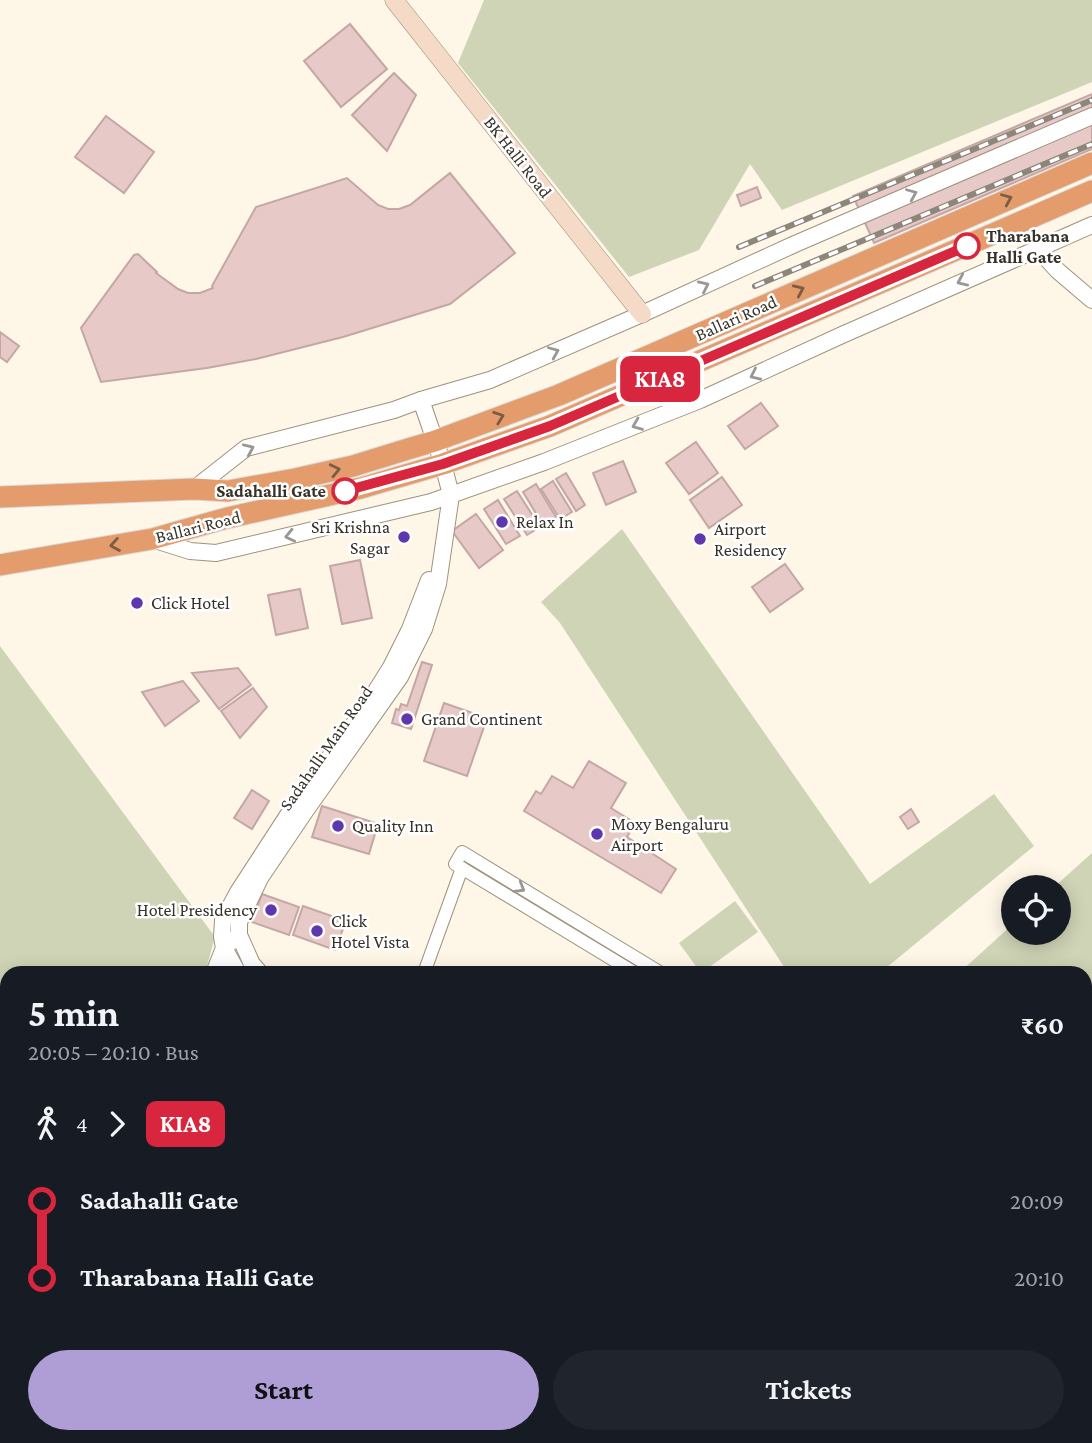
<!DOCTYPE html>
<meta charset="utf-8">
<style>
:root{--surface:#171b24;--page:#20242c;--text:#f1f3f6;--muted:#9ea1a6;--accent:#af9ed6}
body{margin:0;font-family:"Crimson Pro",serif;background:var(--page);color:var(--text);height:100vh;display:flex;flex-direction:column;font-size:26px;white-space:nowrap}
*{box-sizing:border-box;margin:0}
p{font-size:23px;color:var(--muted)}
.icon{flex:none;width:38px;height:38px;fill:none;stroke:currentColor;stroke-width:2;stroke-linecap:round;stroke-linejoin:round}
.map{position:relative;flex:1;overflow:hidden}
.panel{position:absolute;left:0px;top:966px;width:1092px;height:478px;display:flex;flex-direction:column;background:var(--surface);border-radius:21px 21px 0 0;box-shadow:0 4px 18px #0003}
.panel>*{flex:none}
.badge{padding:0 14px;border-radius:10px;font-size:24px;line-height:46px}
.tools{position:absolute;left:1001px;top:875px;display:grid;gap:14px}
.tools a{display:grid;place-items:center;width:70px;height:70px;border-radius:50%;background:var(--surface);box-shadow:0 4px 18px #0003;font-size:35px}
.map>.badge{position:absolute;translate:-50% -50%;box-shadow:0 0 0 4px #fff}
.legs{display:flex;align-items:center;gap:10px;height:77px;padding:0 28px;font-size:23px}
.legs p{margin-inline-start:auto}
.head{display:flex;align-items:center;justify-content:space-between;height:119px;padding:0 28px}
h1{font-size:38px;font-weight:700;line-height:52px}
.action{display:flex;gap:14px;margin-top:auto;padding:14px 28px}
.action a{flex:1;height:80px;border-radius:42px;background:var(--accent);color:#111;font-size:28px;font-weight:700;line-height:80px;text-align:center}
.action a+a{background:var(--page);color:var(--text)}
ul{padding:0 28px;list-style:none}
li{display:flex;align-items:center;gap:24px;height:77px;font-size:26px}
li i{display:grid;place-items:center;width:10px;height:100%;margin:0 9px;background:currentColor}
li i::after{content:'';width:18px;height:18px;margin:-9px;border:5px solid;border-radius:50%;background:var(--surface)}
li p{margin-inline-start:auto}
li:first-child i{background:linear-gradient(#0000 50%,currentColor 0)}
li:last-child i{background:linear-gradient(currentColor 50%,#0000 0)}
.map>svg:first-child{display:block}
.green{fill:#d0d4b6}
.building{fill:#e7c9c7;stroke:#c4a7a5;stroke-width:2}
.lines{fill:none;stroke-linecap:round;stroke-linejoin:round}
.minor-casing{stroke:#9e927c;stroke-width:14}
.tertiary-casing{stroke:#9e927c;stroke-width:18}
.secondary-casing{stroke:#9e927c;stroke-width:19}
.trunk-casing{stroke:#dbdad8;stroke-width:23}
.minor{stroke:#fff;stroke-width:12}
.tertiary{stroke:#fff;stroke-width:16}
.secondary{stroke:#f5dac8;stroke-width:18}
.trunk{stroke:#e49c6c;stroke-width:21}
.rail-casing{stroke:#8c867b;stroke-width:6}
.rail{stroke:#fff;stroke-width:3.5;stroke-dasharray:10;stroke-linecap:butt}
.oneway{stroke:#9b9894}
.oneway2{stroke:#7c5c44}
.line-1-casing{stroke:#fff;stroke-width:16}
.line-1{stroke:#d7263d;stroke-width:10}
.stop-1-dot{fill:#fff;stroke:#d7263d;stroke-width:3.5}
.poi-dot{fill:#5e36ae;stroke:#fff;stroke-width:2.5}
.labels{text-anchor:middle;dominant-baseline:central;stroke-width:5;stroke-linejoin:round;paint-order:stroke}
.street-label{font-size:18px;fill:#373229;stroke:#fff}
.stop-label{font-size:18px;font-weight:bold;fill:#373229;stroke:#fff;text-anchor:start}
.poi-label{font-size:18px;fill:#373229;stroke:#fff;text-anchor:start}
</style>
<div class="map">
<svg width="1092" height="1443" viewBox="0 0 1092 1443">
<rect width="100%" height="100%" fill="#fef7e8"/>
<!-- green -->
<g class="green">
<polygon points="484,0 1092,0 1092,82 782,210 750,164 699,250 629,277 458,63"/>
<polygon points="622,529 870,884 994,794 1034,846 880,973 788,973 560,623 541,602"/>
<polygon points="0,646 215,937 205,973 7,973 7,1018 0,1009"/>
<polygon points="1092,853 1092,1178 1085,1174 1085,973 959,973 1013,924 1013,933 1059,933 1059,887 1054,887"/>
<polygon points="735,901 758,932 701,973 679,943"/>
<polygon points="144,1437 404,1437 406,1443 149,1443"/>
<polygon points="846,1437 931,1437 933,1443 847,1443"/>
</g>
<!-- building -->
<g class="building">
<polygon points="350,24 387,69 341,107 304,61"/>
<polygon points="394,73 416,95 387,151 352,115"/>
<polygon points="1092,94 1092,149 874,243 853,196"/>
<polygon points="106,116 154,152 124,193 75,157"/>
<polygon points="450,173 515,253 450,304 343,337 256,359 207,368 101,382 81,328 134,255 138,254 157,272 156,273 178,289 188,293 200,293 213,288 212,286 256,207 347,178 378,205 388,209 399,209 410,205"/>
<polygon points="757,187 761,198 741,206 737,195"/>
<polygon points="0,332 19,346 7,362 0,357"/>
<polygon points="761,403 778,426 745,449 728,426"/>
<polygon points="696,442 718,473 689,494 666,463"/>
<polygon points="623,461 636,492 606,505 593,473"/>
<polygon points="566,473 585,505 576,511 556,479"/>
<polygon points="722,477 742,505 709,528 690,500"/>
<polygon points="553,481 572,512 560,519 541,489"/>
<polygon points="536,484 556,517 543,525 523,492"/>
<polygon points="517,491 540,527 527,535 504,499"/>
<polygon points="498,500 520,536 506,544 484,509"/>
<polygon points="476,514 503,550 479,568 452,531"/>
<polygon points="360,560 372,618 342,624 330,566"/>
<polygon points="785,564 803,589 770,612 752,587"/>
<polygon points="300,589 308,628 276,635 268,595"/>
<polygon points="422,662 432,665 411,729 392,723 396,709 399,710 401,704 407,706"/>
<polygon points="238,668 251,685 219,709 192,673"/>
<polygon points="183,681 199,701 165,726 142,692"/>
<polygon points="253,688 267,707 240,738 221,711"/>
<polygon points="444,703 487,718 467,776 424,761"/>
<polygon points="589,761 626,783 611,808 635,823 627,837 676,869 661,893 524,811 536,791 541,794 552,776 573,788"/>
<polygon points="252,790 269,801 252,829 234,818"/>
<polygon points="322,806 378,824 369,854 312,837"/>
<polygon points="911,809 919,822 908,829 900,817"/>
<polygon points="262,894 299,907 289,935 252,922"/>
<polygon points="303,906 346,921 335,950 293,935"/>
<polygon points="665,1437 822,1437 823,1443 640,1443"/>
</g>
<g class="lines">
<!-- minor casing -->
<g class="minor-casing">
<g id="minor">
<polyline points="424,973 462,868"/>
<polyline points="635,973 455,864 462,852 661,973"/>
<polyline points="1085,1231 1092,1235"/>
<polyline points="1085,1246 1092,1251"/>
</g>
</g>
<!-- tertiary casing -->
<g class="tertiary-casing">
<g id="tertiary">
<polyline points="1037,248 1058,271 1092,300"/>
<polyline points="194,489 246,448 394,410 421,400 490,380 642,314 795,244 1092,116"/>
<polyline points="152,539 190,551 216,553 431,502 544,462 700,400 842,335 1092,225"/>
<polyline points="239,935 252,964 260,973"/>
<polyline points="214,973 224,948 239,935 239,922 260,878 306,810 400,677 424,629 438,584 451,495 443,464 421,400"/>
<polyline points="238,973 224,948 222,937 223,920 238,892 290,812 364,710 391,667 410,629 429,580"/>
<polyline points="0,1411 7,1401"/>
<polyline points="417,1437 418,1443"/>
<polyline points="435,1437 436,1443"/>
</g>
</g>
<!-- secondary casing -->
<g class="secondary-casing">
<polyline id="secondary" points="394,0 642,314"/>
</g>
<!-- trunk casing -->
<g class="trunk-casing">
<g id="trunk">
<polyline points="0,497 194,489 228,491 295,479 353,466 408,449 435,441 559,395 1092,163"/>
<polyline points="0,565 152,539 227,518 361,488 443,464 550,426 1092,191"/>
</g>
</g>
<!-- minor -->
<use href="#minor" class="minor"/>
<!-- tertiary -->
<use href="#tertiary" class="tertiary"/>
<!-- secondary -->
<use href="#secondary" class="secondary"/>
<!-- trunk -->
<use href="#trunk" class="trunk"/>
<!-- rail casing -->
<g class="rail-casing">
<g id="rail">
<polyline points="739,247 1092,100"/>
<polyline points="755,286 1092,144"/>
</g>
</g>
<!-- rail -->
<use href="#rail" class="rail"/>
</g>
<!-- one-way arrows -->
<defs><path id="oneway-chevron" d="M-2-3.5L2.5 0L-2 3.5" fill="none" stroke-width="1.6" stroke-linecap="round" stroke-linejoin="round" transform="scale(1.75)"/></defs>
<g class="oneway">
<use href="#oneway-chevron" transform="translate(912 194) rotate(-23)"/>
<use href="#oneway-chevron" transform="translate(962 281) rotate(156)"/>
<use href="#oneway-chevron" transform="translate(704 286) rotate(-25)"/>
<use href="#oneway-chevron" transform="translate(554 352) rotate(-23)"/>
<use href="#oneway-chevron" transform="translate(755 375) rotate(155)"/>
<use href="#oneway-chevron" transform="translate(637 425) rotate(158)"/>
<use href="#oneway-chevron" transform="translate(249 449) rotate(-24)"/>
<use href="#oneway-chevron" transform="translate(290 536) rotate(167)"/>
<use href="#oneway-chevron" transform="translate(520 888) rotate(31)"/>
</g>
<g class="oneway2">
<use href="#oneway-chevron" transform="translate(1007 199) rotate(-23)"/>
<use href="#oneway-chevron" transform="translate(799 290) rotate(-24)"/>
<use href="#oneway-chevron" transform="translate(499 417) rotate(-20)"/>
<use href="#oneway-chevron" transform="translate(335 470) rotate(-13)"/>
<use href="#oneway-chevron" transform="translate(115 545) rotate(170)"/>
</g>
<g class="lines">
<!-- line-1 casing -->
<g class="line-1-casing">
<polyline id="line-1" points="345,491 443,464 550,426 967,246"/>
</g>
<!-- line-1 -->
<use href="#line-1" class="line-1"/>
</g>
<!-- markers -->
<g class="stop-1-dot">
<circle cx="967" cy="246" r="12"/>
<circle cx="345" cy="491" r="12"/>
</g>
<g class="poi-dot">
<circle cx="502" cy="522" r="7"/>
<circle cx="404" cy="537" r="7"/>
<circle cx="700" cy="539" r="7"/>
<circle cx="137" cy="603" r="7"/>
<circle cx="407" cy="719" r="7"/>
<circle cx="338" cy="826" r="7"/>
<circle cx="597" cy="834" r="7"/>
<circle cx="271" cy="910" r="7"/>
<circle cx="317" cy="931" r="7"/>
</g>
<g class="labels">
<!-- street labels -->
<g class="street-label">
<text transform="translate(518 157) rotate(52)">BK Halli Road</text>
<text transform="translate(736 318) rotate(-24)">Ballari Road</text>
<text transform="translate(198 527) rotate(-14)">Ballari Road</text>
<text transform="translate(326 748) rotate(-55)">Sadahalli Main Road</text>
</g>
<!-- stop labels -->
<g class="stop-label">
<text x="986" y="236">Tharabana<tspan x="986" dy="21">Halli Gate</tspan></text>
<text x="326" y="491" text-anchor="end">Sadahalli Gate</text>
</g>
<!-- poi labels -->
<g class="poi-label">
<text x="516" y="522">Relax In</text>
<text x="390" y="527" text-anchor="end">Sri Krishna<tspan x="390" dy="21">Sagar</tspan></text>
<text x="714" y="529">Airport<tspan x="714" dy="21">Residency</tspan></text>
<text x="151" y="603">Click Hotel</text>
<text x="421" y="719">Grand Continent</text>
<text x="611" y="824">Moxy Bengaluru<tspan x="611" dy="21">Airport</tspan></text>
<text x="352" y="826">Quality Inn</text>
<text x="257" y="910" text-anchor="end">Hotel Presidency</text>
<text x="331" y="921">Click<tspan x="331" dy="21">Hotel Vista</tspan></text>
</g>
</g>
</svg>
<div class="tools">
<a><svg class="icon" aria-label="locate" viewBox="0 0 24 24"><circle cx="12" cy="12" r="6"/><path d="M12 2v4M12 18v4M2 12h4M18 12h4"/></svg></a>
</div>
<b class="badge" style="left:660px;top:379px;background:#d7263d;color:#fff">KIA8</b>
<section class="panel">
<div class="head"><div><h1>5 min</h1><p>20:05 – 20:10 · Bus</p></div><b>₹60</b></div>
<div class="legs"><svg class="icon" aria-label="walk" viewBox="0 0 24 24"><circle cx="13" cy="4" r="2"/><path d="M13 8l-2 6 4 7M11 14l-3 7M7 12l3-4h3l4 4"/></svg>4<svg class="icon" aria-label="forward" viewBox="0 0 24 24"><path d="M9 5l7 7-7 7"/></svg><b class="badge" style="background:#d7263d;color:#fff">KIA8</b></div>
<ul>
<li><i style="color:#d7263d"></i><b>Sadahalli Gate</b><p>20:09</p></li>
<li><i style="color:#d7263d"></i><b>Tharabana Halli Gate</b><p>20:10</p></li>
</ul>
<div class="action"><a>Start</a><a>Tickets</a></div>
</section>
</div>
